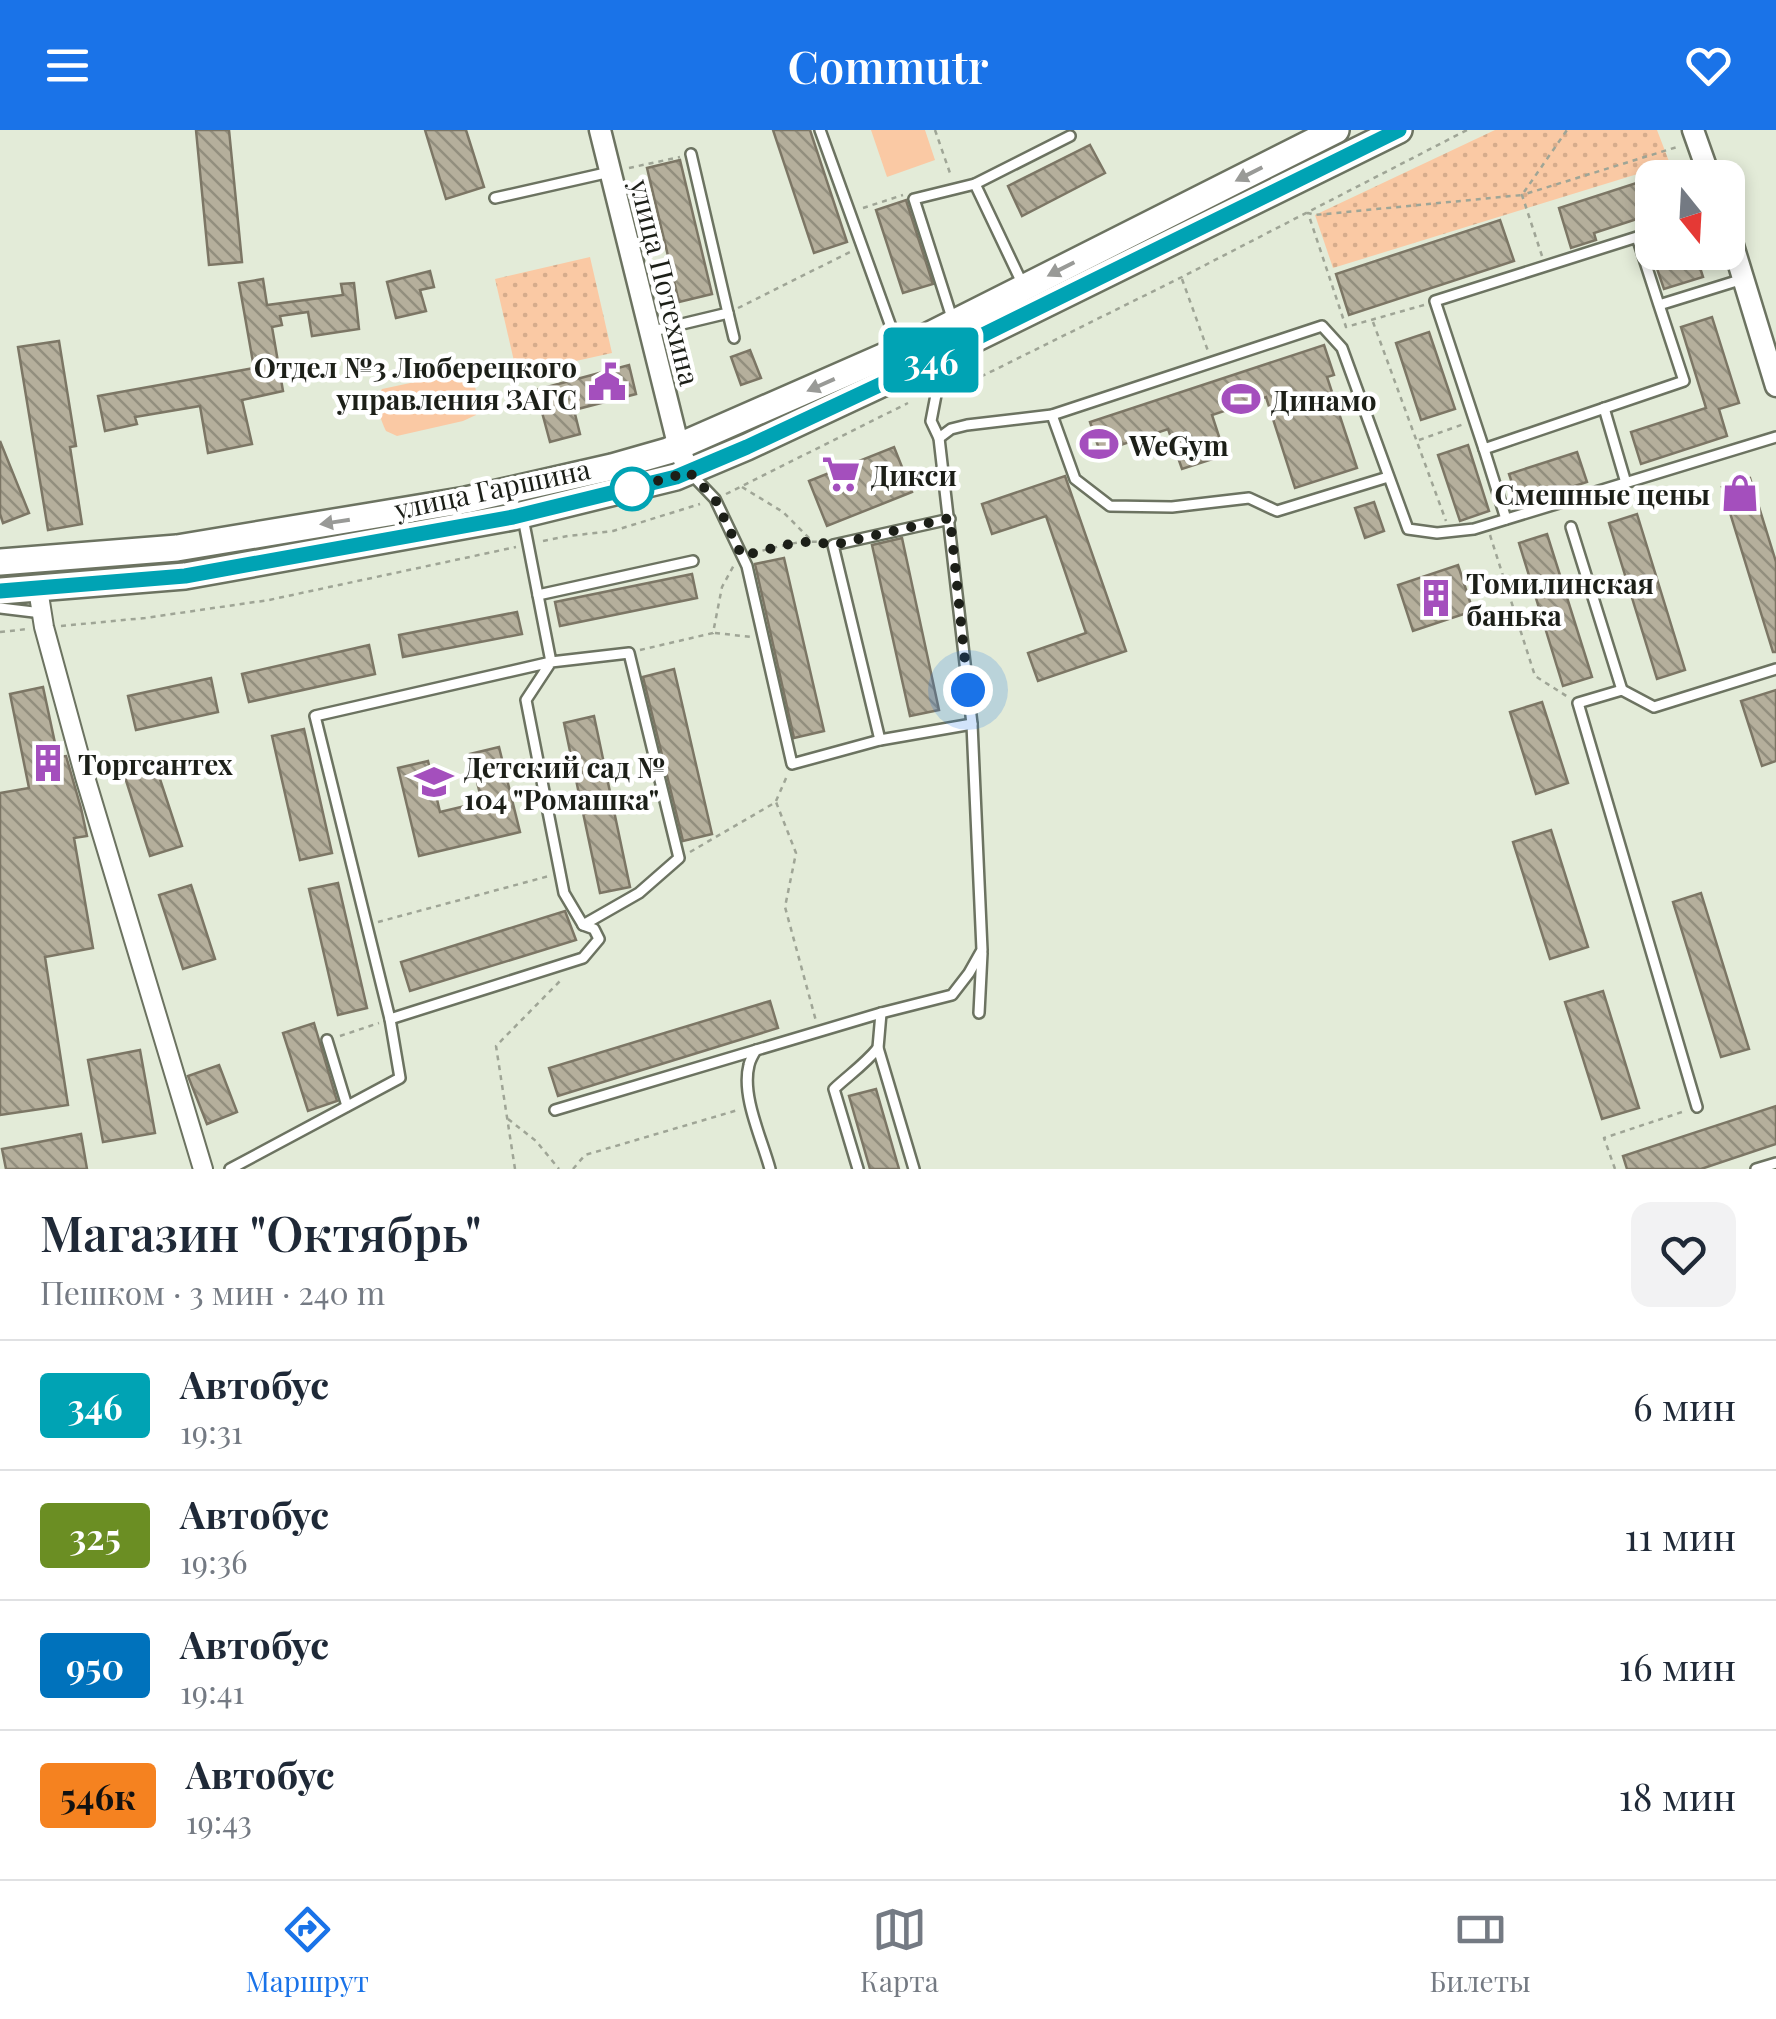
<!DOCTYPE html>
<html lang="ru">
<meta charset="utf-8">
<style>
:root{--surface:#fff;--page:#f2f2f3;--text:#1f2937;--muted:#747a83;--line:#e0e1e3;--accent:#1a73e8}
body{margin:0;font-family:"Playfair Display",serif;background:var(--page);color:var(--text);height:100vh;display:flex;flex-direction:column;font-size:38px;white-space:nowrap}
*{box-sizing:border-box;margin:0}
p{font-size:32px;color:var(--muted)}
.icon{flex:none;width:55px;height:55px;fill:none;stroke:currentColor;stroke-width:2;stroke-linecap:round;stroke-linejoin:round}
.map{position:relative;height:1039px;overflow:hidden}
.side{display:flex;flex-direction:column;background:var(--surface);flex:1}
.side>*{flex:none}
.badge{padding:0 20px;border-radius:8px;font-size:35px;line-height:65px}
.needle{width:65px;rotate:162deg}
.buttons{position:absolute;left:1635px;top:30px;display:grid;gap:20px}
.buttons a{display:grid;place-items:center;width:110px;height:110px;border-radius:20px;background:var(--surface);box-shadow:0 5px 15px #0003;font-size:50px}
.you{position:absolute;width:50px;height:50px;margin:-25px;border:8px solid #fff;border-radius:50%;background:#1a73e8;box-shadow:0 0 0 15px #1a73e833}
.map>.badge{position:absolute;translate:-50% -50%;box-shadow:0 0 0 5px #fff}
.round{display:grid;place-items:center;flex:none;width:105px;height:105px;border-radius:20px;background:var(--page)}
.head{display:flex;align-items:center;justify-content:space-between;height:170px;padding:0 40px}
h1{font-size:48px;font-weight:600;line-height:75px}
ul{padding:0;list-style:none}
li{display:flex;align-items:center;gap:30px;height:130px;padding:0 40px;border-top:2px solid var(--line)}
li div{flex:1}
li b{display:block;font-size:38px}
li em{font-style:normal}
li .badge{min-width:110px;font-weight:700;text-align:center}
header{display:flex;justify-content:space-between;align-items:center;height:130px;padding:0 40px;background:var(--accent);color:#fff;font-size:45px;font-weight:600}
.tab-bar{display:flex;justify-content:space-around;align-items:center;height:140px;border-top:2px solid var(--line);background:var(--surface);font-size:28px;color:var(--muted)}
.tab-bar a{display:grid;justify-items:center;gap:5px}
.tab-bar .active{color:var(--accent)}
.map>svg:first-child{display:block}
.grass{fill:url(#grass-dots)}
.pitch{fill:#fac9a4}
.building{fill:url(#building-back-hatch);stroke:#7c7665;stroke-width:2.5}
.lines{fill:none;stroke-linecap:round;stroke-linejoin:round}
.service-casing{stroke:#6c7361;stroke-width:14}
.minor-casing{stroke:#6c7361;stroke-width:22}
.tertiary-casing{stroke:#6c7361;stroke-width:25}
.primary-casing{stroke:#6c7361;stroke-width:30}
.path{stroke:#9fa596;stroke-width:2.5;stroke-dasharray:5 5;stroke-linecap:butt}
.service{stroke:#fff;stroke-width:9}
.minor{stroke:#fff;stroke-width:18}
.tertiary{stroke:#fff;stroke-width:20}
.primary{stroke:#fff;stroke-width:25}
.oneway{fill:#999a97}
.line-casing{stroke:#fff;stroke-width:22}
.line{stroke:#00a3b4;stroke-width:15}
.walk{stroke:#1c1f18;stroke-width:10;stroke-dasharray:0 18}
.stop-dot{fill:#fff;stroke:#00a3b4;stroke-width:5}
.labels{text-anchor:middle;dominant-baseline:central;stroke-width:9;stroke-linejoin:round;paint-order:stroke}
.street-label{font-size:28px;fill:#1c1f18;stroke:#fff}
.poi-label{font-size:28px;font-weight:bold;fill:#1c1f18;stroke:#fff;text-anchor:start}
</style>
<header><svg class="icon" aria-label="menu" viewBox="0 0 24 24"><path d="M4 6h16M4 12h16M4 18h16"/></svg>Commutr<svg class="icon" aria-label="heart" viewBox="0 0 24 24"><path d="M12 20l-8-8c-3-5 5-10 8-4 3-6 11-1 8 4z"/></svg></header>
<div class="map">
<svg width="1776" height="1039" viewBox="0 0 1776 1039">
<defs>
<pattern id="grass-dots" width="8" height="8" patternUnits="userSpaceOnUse" patternTransform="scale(2.5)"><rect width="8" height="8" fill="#fac9a4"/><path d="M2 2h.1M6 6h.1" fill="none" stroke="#d6ac8c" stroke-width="1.8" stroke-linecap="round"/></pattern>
<pattern id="building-back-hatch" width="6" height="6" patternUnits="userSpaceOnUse" patternTransform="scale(2.5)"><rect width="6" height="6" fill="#b5af9c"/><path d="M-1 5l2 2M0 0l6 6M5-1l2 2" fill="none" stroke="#928e7e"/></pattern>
</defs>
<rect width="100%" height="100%" fill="#e3ebd8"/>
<!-- grass -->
<g class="grass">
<polygon points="1495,0 1657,0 1670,34 1333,138 1315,85"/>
<polygon points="590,127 612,223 517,244 495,149"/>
</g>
<!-- pitch -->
<g class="pitch">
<polygon points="871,0 925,0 935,30 887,47"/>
<path d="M462,242l11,6 6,26 -3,11 -13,6 -66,15 -11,-5c-6,-12 -12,-31 -4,-42z"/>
</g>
<!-- building -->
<g class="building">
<polygon points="196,0 229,0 242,132 209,135"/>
<polygon points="425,0 466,0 484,57 446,69"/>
<polygon points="773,0 810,0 847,112 814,123"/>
<polygon points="1090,15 1105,43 1022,86 1008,56"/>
<polygon points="680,30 712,164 679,172 647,38"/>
<polygon points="1652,48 1652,84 1594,103 1596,110 1571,118 1559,78"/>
<polygon points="906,70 933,154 903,163 876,80"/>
<polygon points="1500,90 1514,131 1349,185 1336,144"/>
<polygon points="1660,122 1695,122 1703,147 1664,159 1655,133 1663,131"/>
<polygon points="430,141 434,157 420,160 426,181 396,188 387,152"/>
<polygon points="263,149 267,175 343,165 341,154 354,153 359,199 312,206 308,182 280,186 282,195 272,197 283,261 242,270 252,314 208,323 200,276 135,287 137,294 105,301 98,266 254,238 239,153"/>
<polygon points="1712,187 1739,273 1719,279 1727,306 1641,334 1631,302 1706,278 1681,197"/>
<polygon points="1429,202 1455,279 1421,290 1396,213"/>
<polygon points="59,211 76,316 70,317 82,394 48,400 18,217"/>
<polygon points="1324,215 1334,245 1327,247 1357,338 1295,358 1266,267 1212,285 1225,325 1182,339 1168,299 1100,322 1090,292"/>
<polygon points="750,220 761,248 741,255 731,227"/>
<polygon points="629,235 636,264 574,280 580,304 550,312 536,260"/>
<polygon points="0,311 29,383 3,393 0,384"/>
<polygon points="1468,315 1489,381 1460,391 1438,325"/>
<polygon points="894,317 912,362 827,396 809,351"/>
<polygon points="1577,322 1587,352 1519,374 1509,344"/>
<polygon points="1065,346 1126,521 1038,551 1028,523 1086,503 1046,386 992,404 982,374"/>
<polygon points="1750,348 1776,432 1776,522 1773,522 1722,357"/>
<polygon points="1374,372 1384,401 1365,408 1355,378"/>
<polygon points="1637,384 1685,540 1657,549 1609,393"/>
<polygon points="1547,404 1592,547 1563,556 1519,413"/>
<polygon points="902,408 939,580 910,586 872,415"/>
<polygon points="784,428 824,601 794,608 755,434"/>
<polygon points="1458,435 1473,481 1413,501 1398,455"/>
<polygon points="692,444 697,468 560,496 555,472"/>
<polygon points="517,482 522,504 403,527 399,505"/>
<polygon points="369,515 375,544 249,572 242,544"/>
<polygon points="674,539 712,704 683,711 643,547"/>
<polygon points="211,548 218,582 136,600 128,566"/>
<polygon points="43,557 58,627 66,626 81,678 87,706 74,708 93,818 45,827 68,975 0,985 0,663 29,658 10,564"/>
<polygon points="1776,560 1776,631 1762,636 1741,571"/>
<polygon points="1542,572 1568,653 1536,664 1510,582"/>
<polygon points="594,586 630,757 600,763 564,593"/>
<polygon points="304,599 332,723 300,730 272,606"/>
<polygon points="499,617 520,702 419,726 398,638 428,631 440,682 482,672 470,624"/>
<polygon points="155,634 182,716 150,726 124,644"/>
<polygon points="1551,700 1588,817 1550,829 1513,712"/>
<polygon points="338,753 367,878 338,885 309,759"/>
<polygon points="191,755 215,829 183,839 159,765"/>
<polygon points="1701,763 1749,919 1721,927 1673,772"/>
<polygon points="565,781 576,810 410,861 401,832"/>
<polygon points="1603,861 1639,978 1602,989 1565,872"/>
<polygon points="770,871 778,898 558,966 549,938"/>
<polygon points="314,893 337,971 308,981 283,903"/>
<polygon points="140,920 155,1003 103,1012 88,930"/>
<polygon points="219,935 237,982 207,994 188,946"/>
<polygon points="876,959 899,1039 870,1039 849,966"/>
<polygon points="1776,976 1776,1014 1701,1039 1627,1039 1623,1026"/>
<polygon points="81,1004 87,1039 6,1039 2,1019"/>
</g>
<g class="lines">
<!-- service casing -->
<g class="service-casing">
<g id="service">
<polyline points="820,0 899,219"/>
<polyline points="975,54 1023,155"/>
<polyline points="495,68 610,42"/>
<polyline points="1659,175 1684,251 1484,319 1435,171 1637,107 1659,175 1743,149"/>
<polyline points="728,183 734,208"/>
<polyline points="953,191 914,69 975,54 1070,6"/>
<polyline points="653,201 728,183 691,24"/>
<polyline points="1604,278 1626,353"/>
<polyline points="1052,285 1075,349 1110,376 1172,377 1249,368 1277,381 1388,347"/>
<polyline points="939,308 951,299 967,295 1052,285 1322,196 1342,218 1408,399 1437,403 1474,399 1776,307"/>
<polyline points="1484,319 1506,389"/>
<polyline points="691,344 715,369 747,436 792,634 880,610 972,594"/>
<polyline points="1571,397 1622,560"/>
<polyline points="538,465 693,431"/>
<polyline points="0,478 42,483"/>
<polyline points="880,610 833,415 950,389"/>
<polyline points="881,883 878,918 914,1039"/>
<polyline points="979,883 982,823"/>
<polyline points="390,889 315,586 551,532 629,523 679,728 639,763 583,795 564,763 526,570 551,532 523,388"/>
<polyline points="327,910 347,976"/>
<path d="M756,920c-3,5 -6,10 -7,15 -8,31 13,74 21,104"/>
<polyline points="1697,977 1578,573 1622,560 1654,577 1776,539"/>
<polyline points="555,980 881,883 952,865 969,843 982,820 972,594 939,308 931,291 936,265 921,238"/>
<polyline points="230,1039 400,948 390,889 583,828 599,809 594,799 583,795"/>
<path d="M858,1039l-24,-80c15,-14 31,-25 44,-41"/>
<polyline points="1756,1039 1776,1033"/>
</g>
</g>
<!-- minor casing -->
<g class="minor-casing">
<polyline id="minor" points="38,459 44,497 85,647 203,1039"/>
</g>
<!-- tertiary casing -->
<g class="tertiary-casing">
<g id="tertiary">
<polyline points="600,0 679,318 689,342"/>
<polyline points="1693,0 1710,48"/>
<polyline points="1728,99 1776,256"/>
</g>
</g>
<!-- primary casing -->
<g class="primary-casing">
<g id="primary">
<polyline points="0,432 177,418 370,386 466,370 612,337 668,321 910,215 1336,0"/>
<polyline points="0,461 185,446 513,387 676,347 747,317 920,236 1399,0"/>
</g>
</g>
<!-- path -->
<g class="path">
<polyline points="935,0 951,46"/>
<polyline points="629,38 680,27"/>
<polyline points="863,78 903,65"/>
<polyline points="1542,126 1522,65 1677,17"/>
<polyline points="1182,149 1208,221"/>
<polyline points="1424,175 1346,197 1308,83 1315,85 1522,65 1567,0"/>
<polyline points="738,178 852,121"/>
<polyline points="1373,192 1446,391"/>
<polyline points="954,260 1182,147 1467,0"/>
<polyline points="1419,310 1464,294"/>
<polyline points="742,357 783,382 811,410"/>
<polyline points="726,364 908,273"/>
<polyline points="1490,405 1535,546 1568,567"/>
<polyline points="543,411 568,406 613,401 700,374"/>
<path d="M753,423c21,-5 44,-13 66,-11"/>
<polyline points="61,496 145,488 269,470 516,417"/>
<polyline points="0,502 28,499"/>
<polyline points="715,503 752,507"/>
<polyline points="640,520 713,503 722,457 734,435"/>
<polyline points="776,671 787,646"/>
<polyline points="690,722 776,672 796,723 785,777 816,891"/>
<polyline points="378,792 549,746"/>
<polyline points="340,906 379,893"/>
<polyline points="508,989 536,1011 559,1039"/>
<polyline points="515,1039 496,916 562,849"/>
<polyline points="573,1039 585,1025 738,980"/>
<polyline points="1615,1039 1604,1008 1685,981"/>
</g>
<!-- service -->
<use href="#service" class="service"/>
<!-- minor -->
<use href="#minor" class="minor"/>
<!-- tertiary -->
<use href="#tertiary" class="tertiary"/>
<!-- primary -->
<use href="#primary" class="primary"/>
</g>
<!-- one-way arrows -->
<defs><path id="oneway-solid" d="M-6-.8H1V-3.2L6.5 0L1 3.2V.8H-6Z" transform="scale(2.5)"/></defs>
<g class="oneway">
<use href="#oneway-solid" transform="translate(1249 44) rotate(153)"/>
<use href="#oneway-solid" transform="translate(1061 139) rotate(153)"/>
<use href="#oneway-solid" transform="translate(821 255) rotate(156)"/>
<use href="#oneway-solid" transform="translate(335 392) rotate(171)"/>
</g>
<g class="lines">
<!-- line casing -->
<g class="line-casing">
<polyline id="line" points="0,461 185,446 513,387 676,347 747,317 920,236 1399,0"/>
</g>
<!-- line -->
<use href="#line" class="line"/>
<!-- walk -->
<polyline class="walk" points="632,359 619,362 689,342 715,369 742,426 785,415 812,411 833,415 950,388 968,560"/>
</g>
<!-- icons -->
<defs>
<g id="civic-bare" transform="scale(3)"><path d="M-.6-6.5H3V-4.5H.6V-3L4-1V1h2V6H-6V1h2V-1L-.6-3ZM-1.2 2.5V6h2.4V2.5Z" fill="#a44fbd" stroke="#fff" stroke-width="2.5" paint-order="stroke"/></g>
<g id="stadium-bare" transform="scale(3)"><path d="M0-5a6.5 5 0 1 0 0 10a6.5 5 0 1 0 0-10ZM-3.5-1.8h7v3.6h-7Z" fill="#a44fbd" stroke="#fff" stroke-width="2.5" paint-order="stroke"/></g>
<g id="supermarket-bare" transform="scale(3)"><path d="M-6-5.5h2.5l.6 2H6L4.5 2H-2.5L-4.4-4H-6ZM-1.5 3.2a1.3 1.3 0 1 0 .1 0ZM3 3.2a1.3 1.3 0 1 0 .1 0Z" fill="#a44fbd" stroke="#fff" stroke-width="2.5" paint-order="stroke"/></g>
<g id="shop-bare" transform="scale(3)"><path d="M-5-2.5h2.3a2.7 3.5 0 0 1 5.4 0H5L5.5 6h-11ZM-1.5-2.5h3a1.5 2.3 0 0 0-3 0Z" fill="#a44fbd" stroke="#fff" stroke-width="2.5" paint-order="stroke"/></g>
<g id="building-bare" transform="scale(3)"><path d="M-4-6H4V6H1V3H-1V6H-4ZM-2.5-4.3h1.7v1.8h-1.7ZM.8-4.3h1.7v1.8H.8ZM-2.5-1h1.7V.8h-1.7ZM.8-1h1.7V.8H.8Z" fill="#a44fbd" stroke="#fff" stroke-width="2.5" paint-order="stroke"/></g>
<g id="school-bare" transform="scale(3)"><path d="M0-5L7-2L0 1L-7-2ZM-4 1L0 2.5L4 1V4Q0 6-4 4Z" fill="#a44fbd" stroke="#fff" stroke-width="2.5" paint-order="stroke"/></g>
</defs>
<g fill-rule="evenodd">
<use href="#civic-bare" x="607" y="252"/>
<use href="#stadium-bare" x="1241" y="269"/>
<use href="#stadium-bare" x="1099" y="314"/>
<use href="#supermarket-bare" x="841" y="344"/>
<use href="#shop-bare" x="1740" y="363"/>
<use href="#building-bare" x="1436" y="468"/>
<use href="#building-bare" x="48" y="633"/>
<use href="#school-bare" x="434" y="652"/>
</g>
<!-- markers -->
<circle class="stop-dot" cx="632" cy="359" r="20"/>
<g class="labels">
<!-- street labels -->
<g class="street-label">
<text transform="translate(666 152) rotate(76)">улица Потехина</text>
<text transform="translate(492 358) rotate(-12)">улица Гаршина</text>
</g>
<!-- poi labels -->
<g class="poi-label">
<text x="577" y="236" text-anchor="end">Отдел №3 Люберецкого<tspan x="577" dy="32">управления ЗАГС</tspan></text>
<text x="1271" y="269">Динамо</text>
<text x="1129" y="314">WeGym</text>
<text x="871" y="344">Дикси</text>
<text x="1710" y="363" text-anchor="end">Смешные цены</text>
<text x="1466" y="452">Томилинская<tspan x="1466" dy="32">банька</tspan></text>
<text x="78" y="633">Торгсантех</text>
<text x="464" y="636">Детский сад №<tspan x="464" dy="32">104 "Ромашка"</tspan></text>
</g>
</g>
</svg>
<div class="buttons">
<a><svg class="needle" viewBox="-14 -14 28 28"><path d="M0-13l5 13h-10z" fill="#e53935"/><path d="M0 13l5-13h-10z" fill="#747a83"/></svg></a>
</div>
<div class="you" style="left:968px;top:560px"></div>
<b class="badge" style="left:931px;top:230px;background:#00a3b4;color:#fff">346</b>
</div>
<section class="side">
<div class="head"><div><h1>Магазин &quot;Октябрь&quot;</h1><p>Пешком · 3 мин · 240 m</p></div><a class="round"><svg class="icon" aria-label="heart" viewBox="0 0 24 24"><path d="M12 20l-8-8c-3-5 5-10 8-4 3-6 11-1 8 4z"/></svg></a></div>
<ul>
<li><span class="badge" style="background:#00a3b4;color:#fff">346</span><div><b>Автобус</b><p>19:31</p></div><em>6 мин</em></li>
<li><span class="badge" style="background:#6b8e23;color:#fff">325</span><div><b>Автобус</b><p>19:36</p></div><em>11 мин</em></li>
<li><span class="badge" style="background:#0072bc;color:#fff">950</span><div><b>Автобус</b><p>19:41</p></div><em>16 мин</em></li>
<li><span class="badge" style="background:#f58220;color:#111">546к</span><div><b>Автобус</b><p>19:43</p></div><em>18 мин</em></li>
</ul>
</section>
<nav class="tab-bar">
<a class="active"><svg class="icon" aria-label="directions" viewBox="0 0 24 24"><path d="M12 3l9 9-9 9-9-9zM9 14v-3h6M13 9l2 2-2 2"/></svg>Маршрут</a>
<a><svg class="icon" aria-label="map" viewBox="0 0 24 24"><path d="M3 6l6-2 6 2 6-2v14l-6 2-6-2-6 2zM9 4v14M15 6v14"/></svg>Карта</a>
<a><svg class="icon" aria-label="tickets" viewBox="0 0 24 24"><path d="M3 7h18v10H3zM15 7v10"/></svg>Билеты</a>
</nav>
